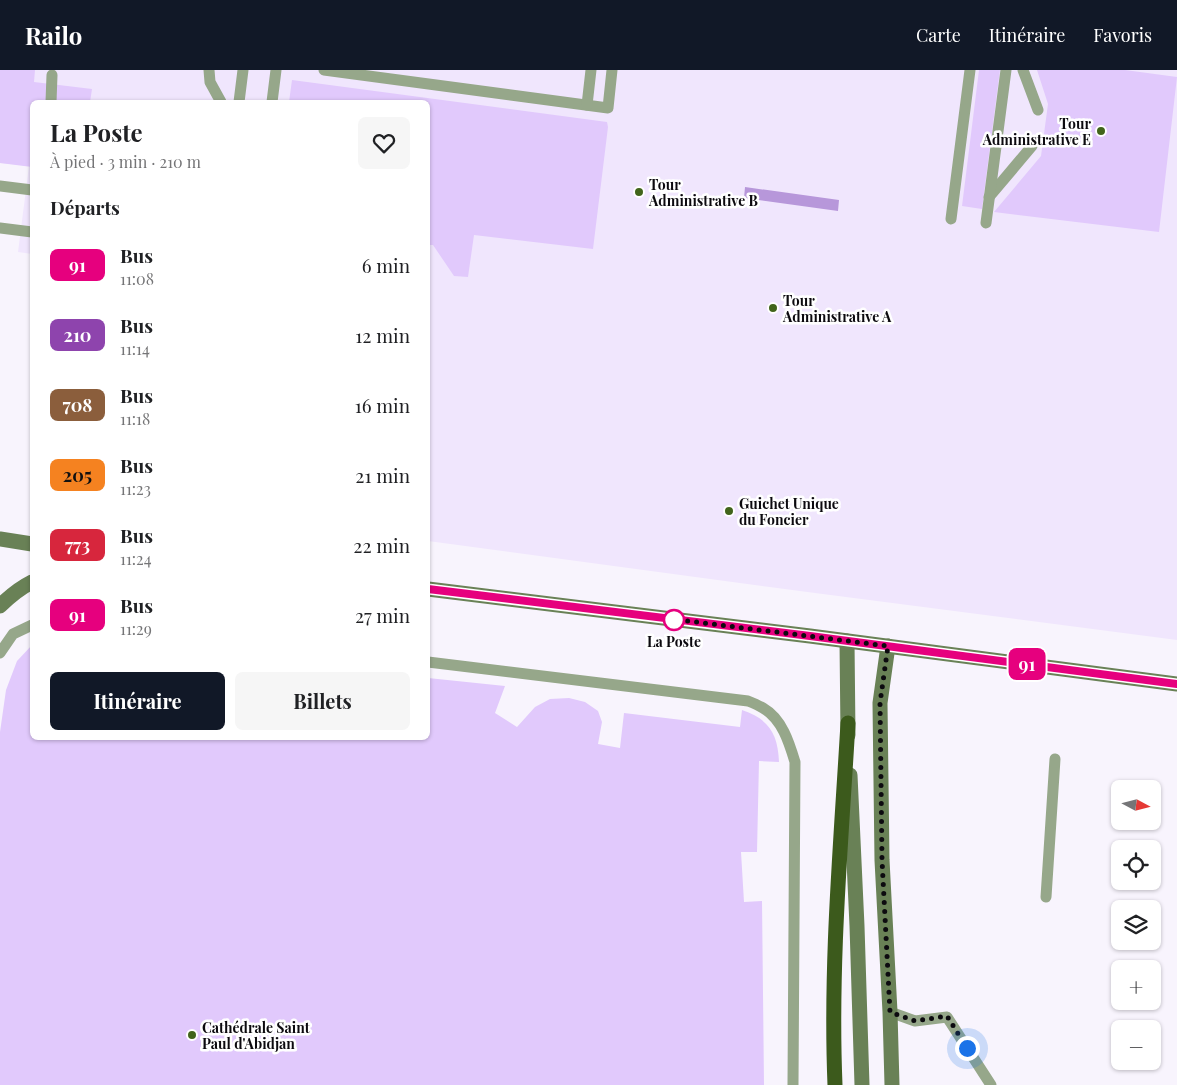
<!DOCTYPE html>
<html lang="fr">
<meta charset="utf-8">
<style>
:root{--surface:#fff;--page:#f6f6f6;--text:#202124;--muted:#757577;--accent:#111827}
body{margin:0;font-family:"Playfair Display",serif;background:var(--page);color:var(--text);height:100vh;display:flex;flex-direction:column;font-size:19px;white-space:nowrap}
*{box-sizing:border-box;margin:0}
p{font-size:16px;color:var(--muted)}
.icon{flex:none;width:28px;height:28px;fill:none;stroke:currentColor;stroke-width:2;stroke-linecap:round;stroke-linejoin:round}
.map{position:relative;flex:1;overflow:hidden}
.panel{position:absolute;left:30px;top:30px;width:400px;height:640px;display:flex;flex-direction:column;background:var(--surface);border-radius:8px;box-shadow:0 1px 4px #0004}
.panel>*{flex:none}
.badge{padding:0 10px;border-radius:8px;font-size:18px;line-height:32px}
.needle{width:32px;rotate:97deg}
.buttons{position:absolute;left:1111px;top:710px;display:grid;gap:10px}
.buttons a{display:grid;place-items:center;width:50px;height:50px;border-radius:8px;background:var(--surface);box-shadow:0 1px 4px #0004;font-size:25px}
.you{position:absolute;width:25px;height:25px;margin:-12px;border:4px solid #fff;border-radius:50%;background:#1a73e8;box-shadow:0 0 0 8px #1a73e833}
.map>.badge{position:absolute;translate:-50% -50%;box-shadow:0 0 0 2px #fff}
h2{padding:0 20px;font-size:19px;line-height:45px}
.round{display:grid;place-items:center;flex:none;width:52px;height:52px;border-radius:8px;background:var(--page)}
.headline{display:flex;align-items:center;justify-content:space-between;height:85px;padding:0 20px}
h1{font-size:24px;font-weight:700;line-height:38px}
.button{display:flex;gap:10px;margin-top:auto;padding:10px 20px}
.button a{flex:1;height:58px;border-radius:8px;background:var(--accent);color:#fff;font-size:20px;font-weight:700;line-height:58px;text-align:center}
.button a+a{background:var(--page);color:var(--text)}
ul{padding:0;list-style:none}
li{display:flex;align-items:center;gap:15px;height:70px;padding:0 20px}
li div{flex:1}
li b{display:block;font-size:19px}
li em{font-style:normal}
li .badge{min-width:55px;font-weight:700;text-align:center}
header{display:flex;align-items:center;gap:30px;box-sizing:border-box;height:70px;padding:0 25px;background:var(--accent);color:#fff}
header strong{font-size:24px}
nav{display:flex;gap:28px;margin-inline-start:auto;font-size:18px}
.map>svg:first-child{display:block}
.built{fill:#f0e6fd}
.green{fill:#e1c9fc}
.water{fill:#b797da}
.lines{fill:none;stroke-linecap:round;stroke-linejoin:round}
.service{stroke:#96a78a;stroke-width:11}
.secondary{stroke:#698156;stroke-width:15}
.trunk{stroke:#3c5a1c;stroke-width:15}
.line-casing{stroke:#fff;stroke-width:11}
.line{stroke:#e6007e;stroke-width:8}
.walk{stroke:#0c0a0f;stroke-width:5;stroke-dasharray:0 9}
.poi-dot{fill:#41641b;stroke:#fff;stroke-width:2}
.stop-dot{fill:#fff;stroke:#e6007e;stroke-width:2.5}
.labels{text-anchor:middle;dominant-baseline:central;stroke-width:5;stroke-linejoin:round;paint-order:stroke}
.poi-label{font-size:14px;font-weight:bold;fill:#0c0a0f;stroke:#fff;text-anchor:start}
.stop-label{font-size:14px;font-weight:bold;fill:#0c0a0f;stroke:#fff}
</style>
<header>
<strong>Railo</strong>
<nav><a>Carte</a><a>Itinéraire</a><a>Favoris</a></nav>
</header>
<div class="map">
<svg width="1177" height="1015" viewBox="0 0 1177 1015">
<rect width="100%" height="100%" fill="#f8f4fd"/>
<!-- built -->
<polygon class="built" points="0,0 1177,0 1177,570 815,523 428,471 428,32 32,32 32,184 18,182 29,96 0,93"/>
<!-- green -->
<g class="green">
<polygon points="0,0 35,0 34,12 92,19 90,32 32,32 32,97 0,93"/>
<polygon points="979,0 1000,0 982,139 962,136"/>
<polygon points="1037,0 1125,0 1177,7 1159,162 994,142 1041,86 1048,34"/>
<polygon points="292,10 607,52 608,57 593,179 474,165 468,207 454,206 433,175 428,175 428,32 289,32"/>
<path d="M32,575v93h396v-60l77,8 -10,27 22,14 18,-20 15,-8 19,-1 16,4 13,9 4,11 -4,22 22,4 4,-35 116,14 2,-17c27,9 36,24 37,52l-20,-1 -2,91h-16l3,50 18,-1 2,184h-764v-353l6,-42 11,-29z"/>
</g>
<!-- water -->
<polygon class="water" points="745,117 839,130 838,141 744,128"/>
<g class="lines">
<!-- service -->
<g class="service">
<polyline points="209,0 210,12 221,32"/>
<polyline points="324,0 608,38 612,0"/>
<polyline points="1023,0 1038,40"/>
<polyline points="51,32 52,5"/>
<polyline points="239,32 243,0"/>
<polyline points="272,32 276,0"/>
<polyline points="587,35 591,0"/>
<polyline points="0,116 32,120"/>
<polyline points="989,127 1032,76"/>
<polyline points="951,149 970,0"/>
<polyline points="986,153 1006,0"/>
<polyline points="0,158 32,162"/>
<polyline points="0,583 13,564 32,555"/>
<path d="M428,592l320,39c5,2 10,4 15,7 19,11 26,34 32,54l-2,323"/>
<polyline points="1046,827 1055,689"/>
<polyline points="890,942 915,951 947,947 991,1015"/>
</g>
<!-- secondary -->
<g class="secondary">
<polyline points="0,469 32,474"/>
<polyline points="428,519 810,566 1177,614"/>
<path d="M0,536c10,-10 20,-18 32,-24"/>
<polyline points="847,571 848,665"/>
<polyline points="888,576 880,633 882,790 890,942 892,1015"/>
<polyline points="850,705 857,856 862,1015"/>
</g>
<!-- trunk -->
<path class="trunk" d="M835,1015c-5,-121 6,-241 13,-362"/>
</g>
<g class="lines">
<!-- line casing -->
<g class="line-casing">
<polyline id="line" points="428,519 810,566 1177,614"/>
</g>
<!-- line -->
<use href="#line" class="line"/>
<!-- walk -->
<polyline class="walk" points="674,550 672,549 888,576 880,633 882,790 890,942 915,951 947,946 967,978"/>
</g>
<!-- markers -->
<g class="poi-dot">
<circle cx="1101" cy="61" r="5"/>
<circle cx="639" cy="122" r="5"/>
<circle cx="773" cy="238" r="5"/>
<circle cx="729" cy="441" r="5"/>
<circle cx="192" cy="965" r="5"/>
</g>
<circle class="stop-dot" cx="674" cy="550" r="10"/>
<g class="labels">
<!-- poi labels -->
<g class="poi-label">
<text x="1091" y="53" text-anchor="end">Tour<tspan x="1091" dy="16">Administrative E</tspan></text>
<text x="649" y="114">Tour<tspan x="649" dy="16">Administrative B</tspan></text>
<text x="783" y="230">Tour<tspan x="783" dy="16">Administrative A</tspan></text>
<text x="739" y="433">Guichet Unique<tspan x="739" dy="16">du Foncier</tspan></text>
<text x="202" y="957">Cathédrale Saint<tspan x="202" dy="16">Paul d'Abidjan</tspan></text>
</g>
<!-- stop labels -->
<g class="stop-label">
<text x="674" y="571">La Poste</text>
</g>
</g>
</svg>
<div class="buttons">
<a><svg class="needle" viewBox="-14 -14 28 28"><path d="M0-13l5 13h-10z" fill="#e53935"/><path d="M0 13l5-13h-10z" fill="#757577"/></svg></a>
<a><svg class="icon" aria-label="locate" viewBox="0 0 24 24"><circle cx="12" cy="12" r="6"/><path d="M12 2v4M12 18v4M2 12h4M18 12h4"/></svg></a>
<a><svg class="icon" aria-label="layers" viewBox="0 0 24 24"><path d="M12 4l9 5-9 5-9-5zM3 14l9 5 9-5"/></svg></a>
<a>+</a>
<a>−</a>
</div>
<div class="you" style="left:967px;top:978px"></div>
<b class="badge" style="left:1027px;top:594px;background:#e6007e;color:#fff">91</b>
<section class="panel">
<div class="headline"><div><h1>La Poste</h1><p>À pied · 3 min · 210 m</p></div><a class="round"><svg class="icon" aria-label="heart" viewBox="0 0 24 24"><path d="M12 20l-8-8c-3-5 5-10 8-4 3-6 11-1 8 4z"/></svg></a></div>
<h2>Départs</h2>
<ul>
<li><span class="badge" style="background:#e6007e;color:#fff">91</span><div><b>Bus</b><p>11:08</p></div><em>6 min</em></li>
<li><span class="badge" style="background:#8e44ad;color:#fff">210</span><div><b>Bus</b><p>11:14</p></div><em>12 min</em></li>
<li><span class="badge" style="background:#8b5e3c;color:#fff">708</span><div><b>Bus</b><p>11:18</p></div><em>16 min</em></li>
<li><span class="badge" style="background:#f58220;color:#111">205</span><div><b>Bus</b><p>11:23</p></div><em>21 min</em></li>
<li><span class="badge" style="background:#d7263d;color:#fff">773</span><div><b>Bus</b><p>11:24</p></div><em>22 min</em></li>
<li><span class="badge" style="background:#e6007e;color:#fff">91</span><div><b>Bus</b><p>11:29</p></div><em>27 min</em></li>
</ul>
<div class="button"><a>Itinéraire</a><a>Billets</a></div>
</section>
</div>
